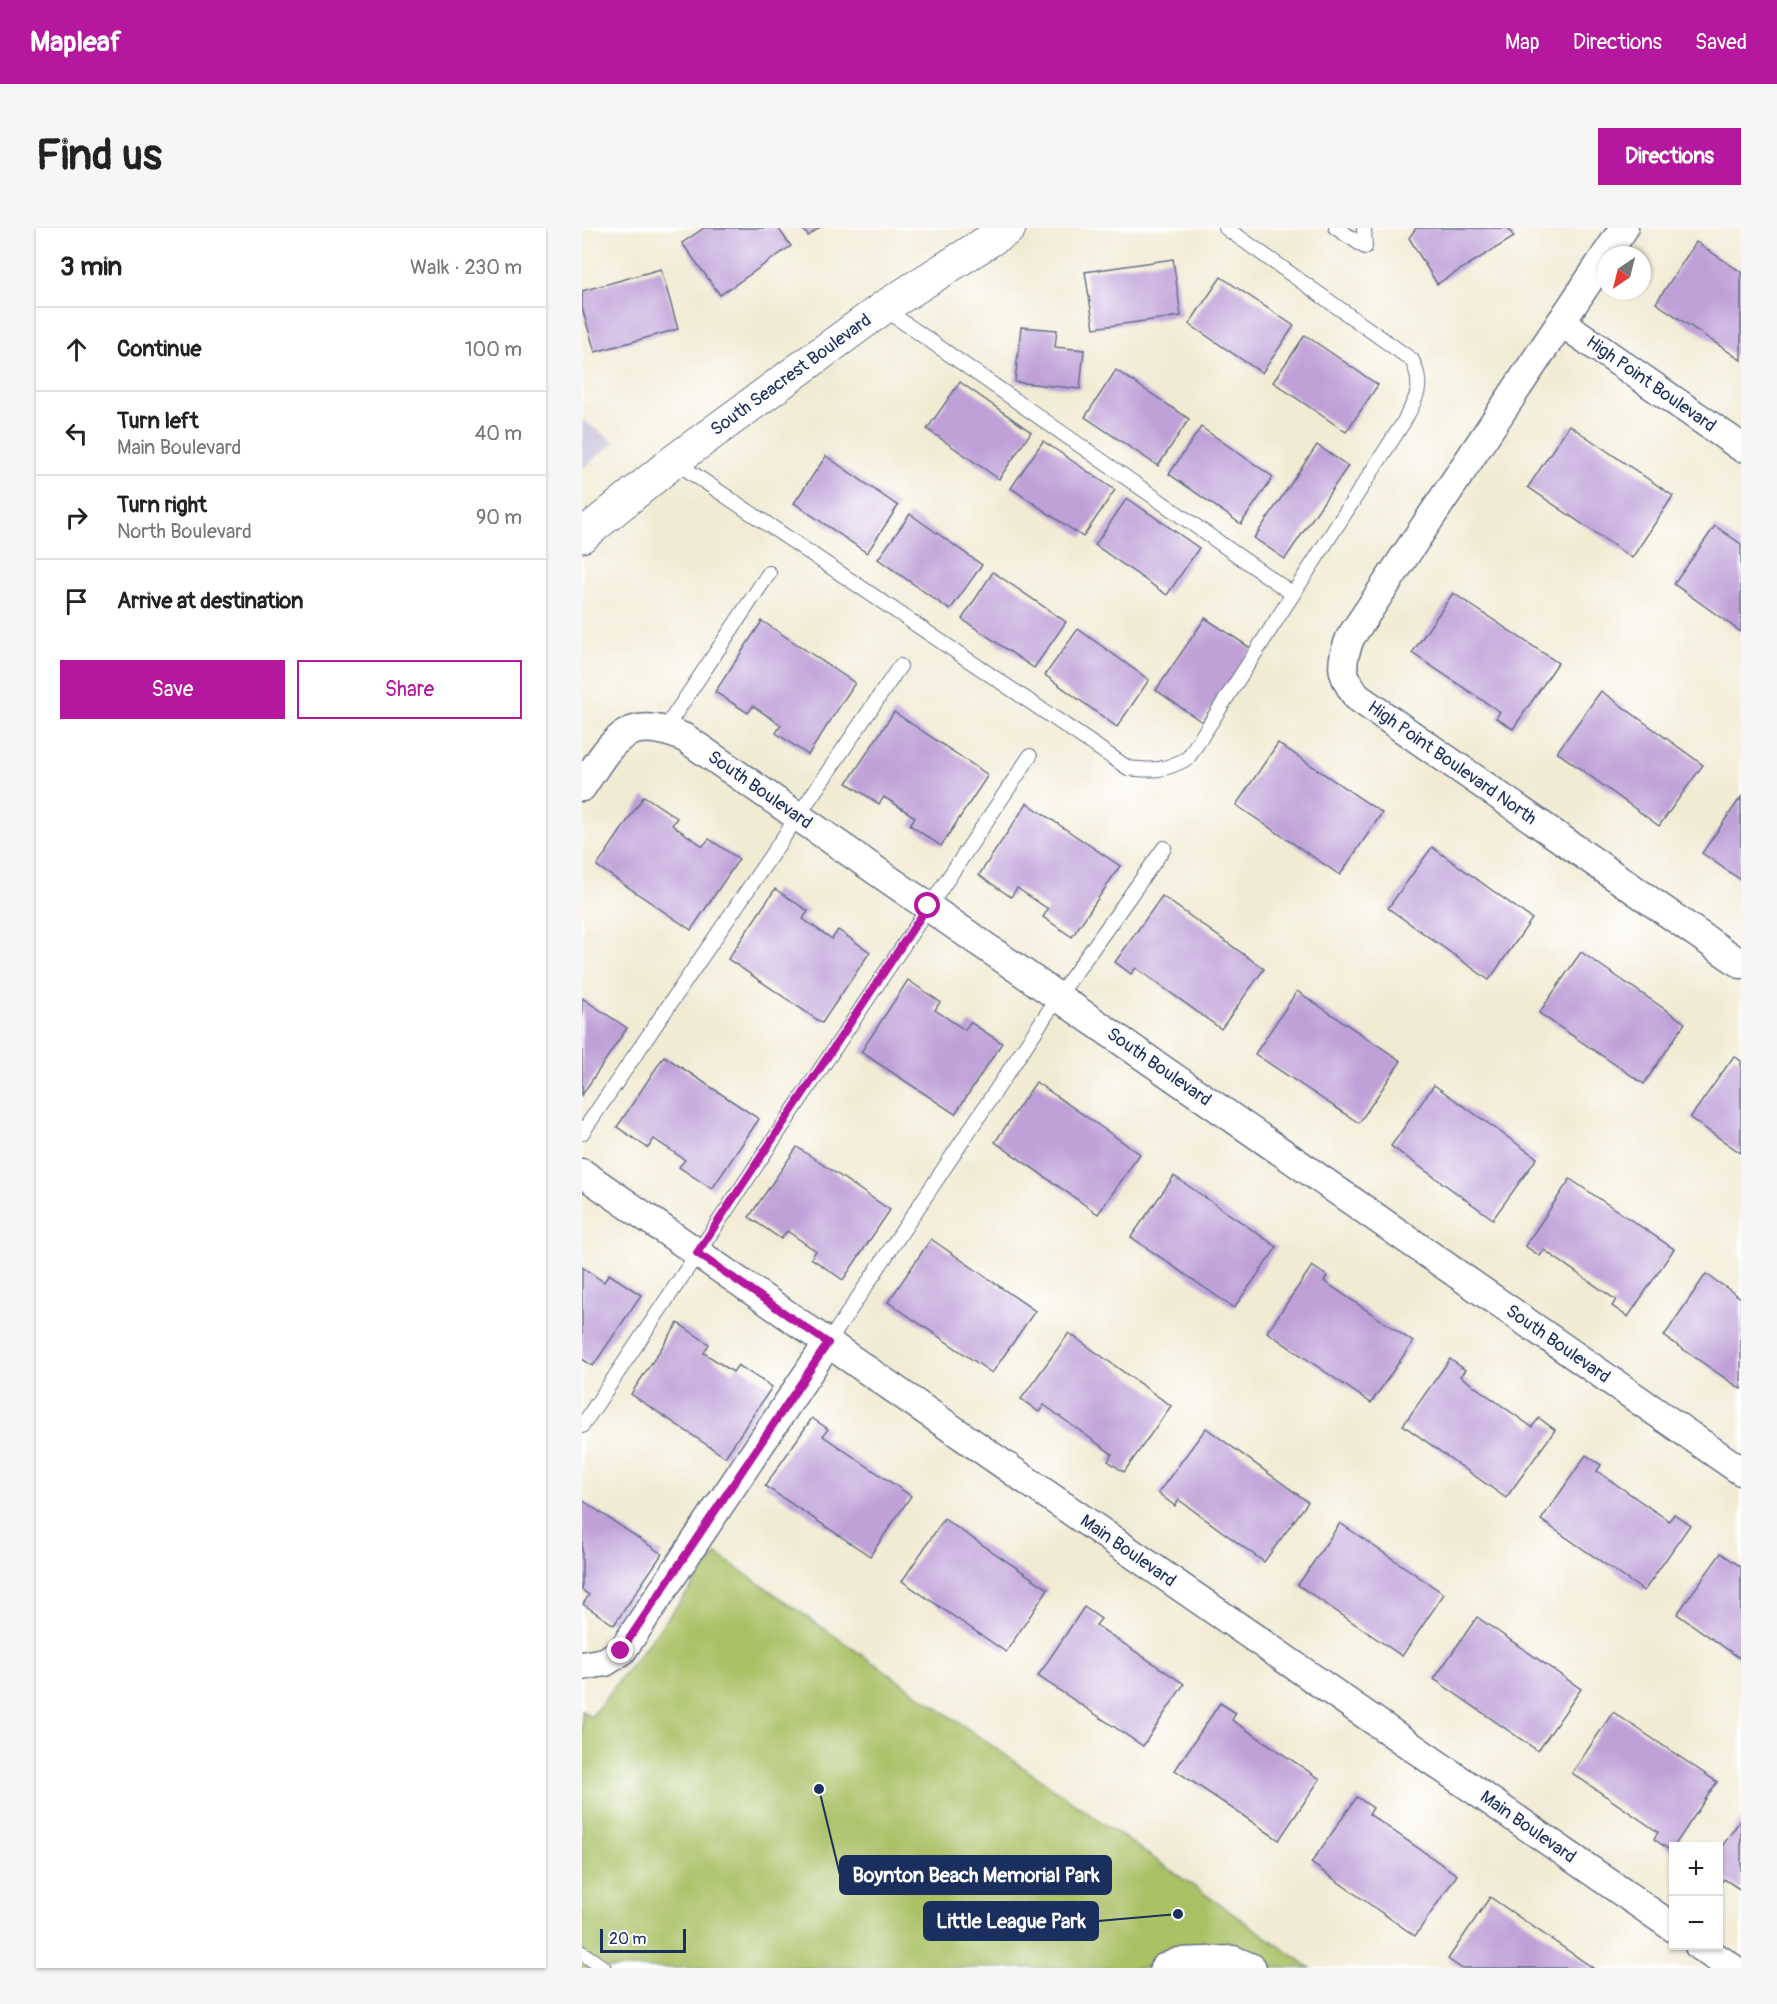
<!DOCTYPE html>
<html lang="en">
<head>
<meta charset="utf-8">
<style>
  :root { --surface:#fff; --page:#f6f6f6; --text:#222; --muted:#767676; --line:#e0e0e0; --accent:#b5179e }
  body { margin:0; font-family:Pangolin,sans-serif; background:var(--page); color:var(--text) }
  .controls { position:absolute; right:18px; bottom:18px; display:grid; overflow:hidden; border-radius:0px; box-shadow:0 2px 4px #0004 }
  .controls button { width:54px; height:54px; display:grid; place-items:center; padding:0; border:0; border-bottom:2px solid var(--line); background:var(--surface); color:var(--text); font:30px sans-serif }
  .compass { position:absolute; left:1015px; top:18px; width:54px; height:54px; border-radius:50%; background:var(--surface); box-shadow:0 2px 4px #0004; rotate:215deg }
  .scale { position:absolute; left:18px; bottom:15px; width:86px; box-sizing:border-box; padding-left:6px; border:3px solid #1b2f5e; border-top:0; font-size:16px; line-height:21px; white-space:nowrap; color:#1b2f5e; -webkit-text-stroke:4px #fff; paint-order:stroke }
  .stop { position:absolute; width:18px; height:18px; margin:-14px; border:4px solid #b5179e; border-radius:50%; background:#fff }
  .stop.end { background:#b5179e; border-color:#fff; box-shadow:0 2px 6px #0008 }
  .list { margin:0; padding:0; list-style:none }
  h2 { display:flex; justify-content:space-between; align-items:center; height:78px; margin:0; padding:0 24px; font-size:26px }
  h2 small { font-size:20px; font-weight:400; color:var(--muted) }
  .list li { display:grid; grid-template-columns:39px 1fr auto; gap:18px; align-items:center; box-sizing:border-box; height:84px; padding:0 24px; border-top:2px solid var(--line) }
  .list b { display:block; font-size:22px; white-space:nowrap }
  .list p { margin:0; font-size:20px; white-space:nowrap; color:var(--muted) }
  .list em { font-size:20px; font-style:normal; color:var(--muted) }
  .actions { display:flex; gap:12px; padding:18px 24px }
  .actions a { flex:1; padding:14px 0; border:2px solid var(--accent); border-radius:0px; text-align:center; font-size:21px; color:var(--accent) }
  .actions .main { background:var(--accent); color:#fff }
  .icon { flex:none; width:33px; height:33px; fill:none; stroke:currentColor; stroke-width:2; stroke-linecap:round; stroke-linejoin:round }
  .map { position:relative; flex:none; width:1159px; height:1740px; overflow:hidden; border-radius:0px }
  header { display:flex; align-items:center; gap:36px; box-sizing:border-box; height:84px; padding:0 30px; background:var(--accent); color:#fff }
  header strong { font-size:28px }
  nav { display:flex; gap:33px; margin-inline-start:auto; font-size:21px }
  .intro { display:flex; align-items:center; justify-content:space-between; box-sizing:border-box; height:144px; padding:0 36px }
  h1 { margin:0; font-size:42px }
  .button { padding:15px 27px; border-radius:0px; background:var(--accent); color:#fff; font-size:21px; font-weight:700 }
  main { display:flex; gap:36px; padding:0 36px }
  aside { flex:1; background:var(--surface); border-radius:0px; box-shadow:0 2px 4px #0004 }
  .map>svg:first-child { display:block }
</style>
</head>
<body>
<header>
<strong>Mapleaf</strong>
<nav><a>Map</a><a>Directions</a><a>Saved</a></nav>
</header>
<div class="intro"><h1>Find us</h1><a class="button">Directions</a></div>
<main>
<aside>
<h2>3 min<small>Walk · 230 m</small></h2>
<ul class="list">
<li><svg class="icon" aria-label="ahead" viewBox="0 0 24 24"><path d="M12 20V5M6 11l6-6 6 6"/></svg><div><b>Continue</b></div><em>100 m</em></li>
<li><svg class="icon" aria-label="left" viewBox="0 0 24 24"><path d="M17 20v-9H6M10 6l-5 5 5 5"/></svg><div><b>Turn left</b><p>Main Boulevard</p></div><em>40 m</em></li>
<li><svg class="icon" aria-label="right" viewBox="0 0 24 24"><path d="M7 20v-9h11M14 6l5 5-5 5"/></svg><div><b>Turn right</b><p>North Boulevard</p></div><em>90 m</em></li>
<li><svg class="icon" aria-label="arrive" viewBox="0 0 24 24"><path d="M6 21V4h12l-3 4 3 4H6"/></svg><div><b>Arrive at destination</b></div></li>
</ul>
<div class="actions"><a class="main">Save</a><a>Share</a></div>
</aside>
<div class="map">
<svg width="1159" height="1740" viewBox="0 0 1159 1740">
  <rect width="100%" height="100%" fill="#fff"/>
  <filter id="ink" filterUnits="userSpaceOnUse"><feTurbulence type="fractalNoise" baseFrequency=".0167" numOctaves="2"/><feDisplacementMap in="SourceGraphic" scale="12" xChannelSelector="R" yChannelSelector="G"/><feConvolveMatrix kernelMatrix="1 2 1 2 8 2 1 2 1" color-interpolation-filters="sRGB"/></filter>
  <filter id="wash" filterUnits="userSpaceOnUse"><feTurbulence type="fractalNoise" baseFrequency=".008" numOctaves="4" result="noise"/><feDisplacementMap in="SourceGraphic" scale="24" xChannelSelector="R" yChannelSelector="G"/><feGaussianBlur stdDeviation="1.35" result="paint"/><feColorMatrix in="noise" values="0 0 0 0 0 0 0 0 0 0 0 0 0 0 0 0 0 1.4 0 .05"/><feComposite in="paint" operator="in"/></filter>
  <g filter="url(#wash)">
    <rect width="100%" height="100%" fill="#f2ebd4"/>
    <polygon fill="#c6c0d9" points="0,192 33,214 0,241"/>
    <polygon fill="#aac166" stroke="#627862" stroke-width="1.5" points="135,1326 729,1740 0,1740 0,1483 9,1489"/>
    <g id="blocks">
      <g fill="#bfa1d8">
        <polygon points="122,0 196,0 209,18 138,67 100,15"/>
        <polygon points="220,0 237,0 226,8"/>
        <polygon points="834,0 926,0 932,9 855,56 827,10"/>
        <polygon points="1114,14 1159,44 1159,132 1074,75"/>
        <polygon points="591,31 599,88 512,100 503,44"/>
        <polygon points="79,41 96,101 13,124 0,80 0,63"/>
        <polygon points="639,49 712,98 680,145 607,96"/>
        <polygon points="439,99 475,102 473,119 502,122 498,161 433,154"/>
        <polygon points="723,107 796,157 764,204 691,154"/>
        <polygon points="534,142 607,191 576,238 503,189"/>
        <polygon points="378,154 449,204 417,251 345,201"/>
        <polygon points="987,197 1091,268 1050,330 946,259"/>
        <polygon points="619,199 691,249 659,296 587,246"/>
        <polygon points="461,213 533,262 501,309 429,260"/>
        <polygon points="735,217 766,238 703,331 672,310"/>
        <polygon points="244,228 316,278 285,325 212,275"/>
        <polygon points="545,270 617,320 585,367 513,317"/>
        <polygon points="328,286 400,337 368,382 296,331"/>
        <polygon points="1133,298 1159,316 1159,404 1092,356"/>
        <polygon points="411,344 484,394 452,440 380,391"/>
        <polygon points="871,365 976,435 931,501 914,490 918,484 830,425"/>
        <polygon points="623,390 670,421 620,494 574,462"/>
        <polygon points="180,393 273,455 226,527 194,505 199,497 171,478 166,485 133,464"/>
        <polygon points="496,401 567,452 535,499 463,447"/>
        <polygon points="1019,463 1121,537 1077,598 975,524"/>
        <polygon points="312,484 406,547 359,618 328,597 333,589 302,569 297,576 265,555"/>
        <polygon points="696,515 800,585 758,647 654,577"/>
        <polygon points="62,568 95,590 90,597 121,618 127,611 157,631 109,702 15,638"/>
        <polygon points="1159,569 1159,652 1120,625"/>
        <polygon points="445,575 538,638 490,709 461,689 466,681 435,660 429,669 397,647"/>
        <polygon points="850,619 950,691 907,752 806,680"/>
        <polygon points="193,661 226,683 221,691 250,711 256,702 288,724 240,795 146,731"/>
        <polygon points="580,668 682,741 639,801 554,740 549,746 533,734"/>
        <polygon points="999,724 1103,795 1062,856 957,785"/>
        <polygon points="326,752 358,774 353,782 383,802 388,794 420,815 373,886 279,824"/>
        <polygon points="715,763 819,833 777,895 673,826"/>
        <polygon points="0,770 45,800 0,867"/>
        <polygon points="82,828 177,891 130,961 97,939 103,932 72,911 66,920 35,899"/>
        <polygon points="1152,828 1159,833 1159,925 1108,890"/>
        <polygon points="454,854 558,926 516,986 413,914"/>
        <polygon points="852,857 955,930 911,991 809,918"/>
        <polygon points="215,919 308,982 261,1052 229,1030 234,1023 205,1003 199,1011 167,989"/>
        <polygon points="592,948 695,1019 652,1080 549,1009"/>
        <polygon points="988,951 1092,1021 1046,1089 1030,1078 1034,1072 962,1022 958,1028 943,1018"/>
        <polygon points="349,1011 453,1083 410,1145 306,1074"/>
        <polygon points="730,1038 745,1048 742,1053 831,1114 789,1175 685,1104"/>
        <polygon points="0,1039 22,1054 27,1046 59,1067 11,1138 0,1131"/>
        <polygon points="1124,1046 1159,1070 1159,1161 1082,1108"/>
        <polygon points="96,1095 127,1116 122,1125 151,1144 156,1137 190,1159 143,1229 49,1166"/>
        <polygon points="487,1105 589,1178 542,1244 526,1233 530,1226 462,1177 457,1184 439,1171"/>
        <polygon points="868,1131 883,1142 878,1148 950,1199 957,1190 973,1202 924,1270 821,1197"/>
        <polygon points="230,1190 246,1201 241,1208 329,1268 288,1328 183,1258"/>
        <polygon points="624,1200 726,1274 682,1334 597,1272 593,1278 576,1265"/>
        <polygon points="1004,1227 1019,1237 1015,1243 1087,1293 1092,1286 1108,1297 1062,1363 959,1292"/>
        <polygon points="0,1272 80,1326 32,1397 1,1376 7,1367 0,1362"/>
        <polygon points="362,1291 466,1361 424,1424 320,1353"/>
        <polygon points="758,1295 862,1366 820,1428 716,1357"/>
        <polygon points="1139,1325 1159,1339 1159,1431 1095,1386"/>
        <polygon points="502,1379 519,1391 514,1397 602,1456 561,1518 456,1448"/>
        <polygon points="895,1389 999,1461 956,1523 852,1451"/>
        <polygon points="638,1475 654,1485 650,1492 738,1551 697,1612 593,1542"/>
        <polygon points="1031,1484 1135,1554 1089,1623 1072,1611 1076,1604 990,1545"/>
        <polygon points="775,1569 791,1580 787,1586 875,1647 833,1708 729,1635"/>
        <polygon points="1159,1591 1159,1662 1142,1651 1136,1658 1136,1624"/>
        <polygon points="908,1669 1011,1740 879,1740 866,1731"/>
      </g>
    </g>
  </g>
  <g filter="url(#ink)">
    <use href="#blocks" fill-opacity="0" stroke="#667187" stroke-width="1.5"/>
    <g fill="none" stroke-linecap="round" stroke-linejoin="round">
      <g stroke="#667187" stroke-width="16">
        <g id="service">
          <polyline points="754,0 783,19 782,0"/>
          <path d="M301,80L711,366L821,195C834,171 843,159 830,132L644,0"/>
          <path d="M92,233L546,540C572,543 582,543 606,530L711,366"/>
          <polyline points="83,501 187,345"/>
          <polyline points="0,905 318,438"/>
          <polyline points="246,1115 476,769 582,620"/>
          <polyline points="0,1198 448,528"/>
          <polyline points="0,1725 22,1740"/>
        </g>
      </g>
      <g stroke="#667187" stroke-width="31">
        <g id="minor">
          <path d="M1024,27L768,410C758,437 758,445 775,469L1159,736"/>
          <polyline points="1024,27 1042,0"/>
          <polyline points="979,94 1159,219"/>
          <path d="M0,559C30,514 43,484 103,510L1159,1243"/>
          <polyline points="0,945 1092,1700"/>
          <polyline points="0,1438 23,1434 40,1423 246,1115"/>
          <polyline points="1117,1718 1150,1740"/>
          <polyline points="582,1740 597,1734 651,1732 670,1740"/>
        </g>
      </g>
      <g stroke="#667187" stroke-width="35">
        <polyline id="tertiary" points="0,308 92,233 301,80 427,0"/>
      </g>
      <use href="#service" stroke="#fff" stroke-width="14"/>
      <use href="#minor" stroke="#fff" stroke-width="28"/>
      <use href="#tertiary" stroke="#fff" stroke-width="33"/>
    </g>
  </g>
  <g fill="none" stroke-linecap="round" stroke-linejoin="round" filter="url(#ink)">
    <polyline stroke="#b5179e" stroke-width="8" points="39,1423 246,1115 115,1025 346,678"/>
  </g>
  <g text-anchor="middle" dominant-baseline="central" stroke-width="4.5" stroke-linejoin="round" paint-order="stroke">
    <g font-size="18" fill="#1b2f5e" stroke="#fff">
      <text transform="translate(209 147) rotate(-36)">South Seacrest Boulevard</text>
      <text transform="translate(1069 156) rotate(35)">High Point Boulevard</text>
      <text transform="translate(870 535) rotate(35)">High Point Boulevard North</text>
      <text transform="translate(178 562) rotate(35)">South Boulevard</text>
      <text transform="translate(577 839) rotate(35)">South Boulevard</text>
      <text transform="translate(976 1116) rotate(35)">South Boulevard</text>
      <text transform="translate(546 1323) rotate(35)">Main Boulevard</text>
      <text transform="translate(946 1599) rotate(35)">Main Boulevard</text>
    </g>
  </g>
  <path fill="none" stroke="#1b2f5e" stroke-width="2" d="M237 1561L258 1647M596 1686L516 1693"/>
  <g fill="#1b2f5e" stroke="#fff" stroke-width="2">
    <circle cx="237" cy="1561" r="6"/>
    <circle cx="596" cy="1686" r="6"/>
  </g>
  <g fill="#1b2f5e" stroke="#1b2f5e" stroke-width="2">
    <rect x="258" y="1628" width="271" height="38" rx="6"/>
    <rect x="342" y="1674" width="174" height="38" rx="6"/>
  </g>
  <g font-size="20" text-anchor="middle" font-weight="bold" fill="#fff">
    <text x="394" y="1654">Boynton Beach Memorial Park</text>
    <text x="429" y="1700">Little League Park</text>
  </g>
</svg>
<div class="controls">
<button>+</button>
<button>−</button>
</div>
<svg class="compass" viewBox="-18 -18 36 36"><path d="M0-13l5 13h-10z" fill="#e53935"/><path d="M0 13l5-13h-10z" fill="#767676"/></svg>
<div class="scale">20 m</div>
<div class="stop" style="left:346px;top:678px"></div>
<div class="stop end" style="left:39px;top:1423px"></div>
</div>
</main>
</body>
</html>
